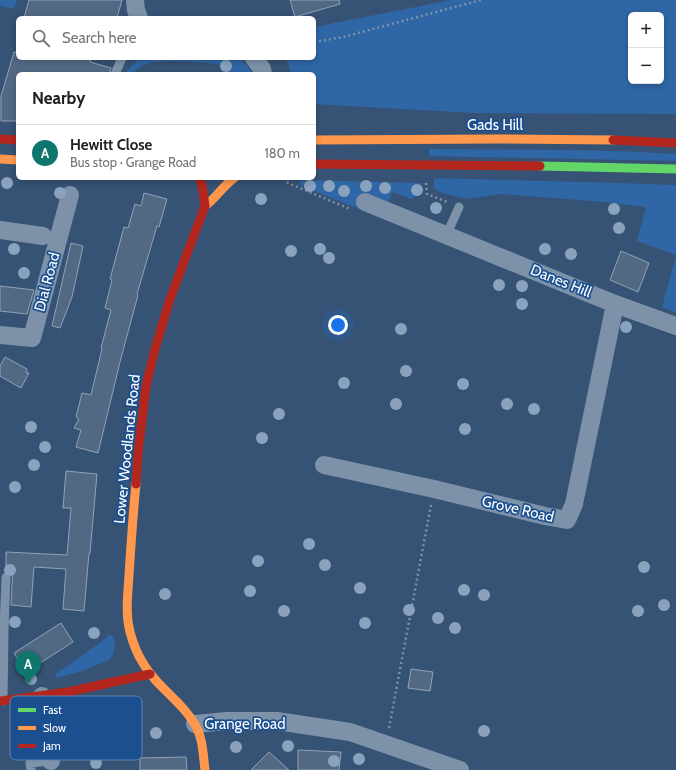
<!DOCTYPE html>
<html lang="en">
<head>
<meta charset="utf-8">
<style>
  :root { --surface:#fff; --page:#f2f2f2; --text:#202124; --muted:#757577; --line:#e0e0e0; --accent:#0f766e }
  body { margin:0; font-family:Cabin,sans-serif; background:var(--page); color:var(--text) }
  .controls { position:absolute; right:12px; top:12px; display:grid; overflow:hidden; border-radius:6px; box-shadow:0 2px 6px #0003 }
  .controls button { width:36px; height:36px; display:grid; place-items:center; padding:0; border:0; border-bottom:1px solid var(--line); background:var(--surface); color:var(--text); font:20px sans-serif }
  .you { position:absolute; left:338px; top:325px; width:14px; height:14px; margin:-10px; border:3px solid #fff; border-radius:50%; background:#1a73e8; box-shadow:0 0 0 6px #1a73e833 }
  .badge { display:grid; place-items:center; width:26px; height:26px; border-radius:50%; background:var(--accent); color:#fff; font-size:13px; font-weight:700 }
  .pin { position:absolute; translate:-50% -33px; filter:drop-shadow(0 1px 2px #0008) }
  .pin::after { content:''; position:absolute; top:21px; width:14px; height:12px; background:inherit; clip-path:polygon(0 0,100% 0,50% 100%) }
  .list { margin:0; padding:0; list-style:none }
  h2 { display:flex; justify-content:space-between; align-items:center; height:52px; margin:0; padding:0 16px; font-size:17px }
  h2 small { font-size:13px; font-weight:400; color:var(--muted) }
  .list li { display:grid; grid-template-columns:26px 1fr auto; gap:12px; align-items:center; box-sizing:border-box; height:56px; padding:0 16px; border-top:1px solid var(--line) }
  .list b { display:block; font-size:15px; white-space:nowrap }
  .list p { margin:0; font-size:13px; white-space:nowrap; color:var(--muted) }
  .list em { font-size:13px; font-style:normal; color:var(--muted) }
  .icon { flex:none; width:22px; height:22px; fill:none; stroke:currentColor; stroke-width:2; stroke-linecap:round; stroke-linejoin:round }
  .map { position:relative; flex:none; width:676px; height:770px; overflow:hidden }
  .search { position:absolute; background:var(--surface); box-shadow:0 2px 6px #0003; left:16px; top:16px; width:300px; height:44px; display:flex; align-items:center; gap:10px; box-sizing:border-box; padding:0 14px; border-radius:6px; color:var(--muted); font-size:15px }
  .panel { position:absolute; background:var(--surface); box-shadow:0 2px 6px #0003; left:16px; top:72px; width:300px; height:108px; border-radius:6px }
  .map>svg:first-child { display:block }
</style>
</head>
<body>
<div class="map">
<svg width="676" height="770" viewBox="0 0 676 770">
  <rect width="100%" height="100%" fill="#365274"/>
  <g fill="#2f66a5" fill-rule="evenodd">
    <polygon points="0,0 17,0 14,9 0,6"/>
    <path d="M451,0H676V114L473,113L314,104V74H291L286,58H314V27ZM631,15H661V81H631Z"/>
    <path d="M141,58H238C245,62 249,67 253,74H229L223,66L218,64C199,63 155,57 140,67C137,69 135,71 133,74H125C130,67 134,63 141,58Z"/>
    <path d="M429,149C511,150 594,149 676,154V161L429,156Z"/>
    <polygon points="434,178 621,183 676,185 676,255 637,241 646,207 604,202 501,194 468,199 446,194 434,189"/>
    <polygon points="300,180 422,183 422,193 411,199 392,192 389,202 366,193 359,209 299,185"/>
    <polygon points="676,256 676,313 662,307"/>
    <path d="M109,635L113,636C116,643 115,654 109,660L82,671L56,678L55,674L57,673L101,642Z"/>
  </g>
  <g fill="#526984" stroke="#92a2b6">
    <polygon points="29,0 122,0 117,18 24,18"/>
    <polygon points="290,0 339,0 340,4 295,17"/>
    <polygon points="14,52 18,53 18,58 91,58 90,62 111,68 109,74 18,74 18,121 1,121 1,96"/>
    <polygon points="144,193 167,199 159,227 157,226 137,294 138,295 120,362 98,453 76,447 81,430 74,428 79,419 76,417 82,393 91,395 102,349 101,348 111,310 105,308 112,280 110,279 124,227 128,228 135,204 141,206"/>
    <polygon points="71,243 83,246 72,297 60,328 52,326"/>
    <polygon points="621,251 649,263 638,292 610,280"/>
    <polygon points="0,286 34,290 27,314 0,311"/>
    <polygon points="5,357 27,369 26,373 29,373 21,388 0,376 0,366"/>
    <polygon points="66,471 97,474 90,553 89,553 84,611 63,609 66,569 34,567 31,607 11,605 13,566 6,566 6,552 67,555 71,508 63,508"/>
    <polygon points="61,623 73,642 26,672 14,653"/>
    <polygon points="411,669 433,672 430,691 408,688"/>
    <polygon points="298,750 341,752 339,770 298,770"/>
    <polygon points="269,752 289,770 251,770"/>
    <polygon points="186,757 187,770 140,770 140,758"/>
  </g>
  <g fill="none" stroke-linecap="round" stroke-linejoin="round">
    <g stroke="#7d92a8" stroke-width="2.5" stroke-dasharray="2 3" stroke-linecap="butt">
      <polyline points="314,42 343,37 481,0"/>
      <polyline points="284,178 288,183 350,209"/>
      <polyline points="426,183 427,194 447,202"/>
      <polyline points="389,728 431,505"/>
    </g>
    <g stroke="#7d92a8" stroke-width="9">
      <polyline points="115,74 122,58"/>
      <polyline points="447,234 459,207"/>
      <polyline points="3,701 4,629 6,577"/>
      <polyline points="31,770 30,763 51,761"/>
    </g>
    <g stroke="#7d92a8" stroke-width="18">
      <polyline points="135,0 136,10 139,18"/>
      <polyline points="254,58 262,69 263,74"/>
      <polyline points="365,202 615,304 676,326"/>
      <polyline points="0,230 43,236"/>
      <polyline points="0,335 32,338 70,195"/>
      <polyline points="324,465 434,489 545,516 567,520 574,504 615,304"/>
      <polyline points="42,696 51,761"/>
      <polyline points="195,724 227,721 277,721 350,732 460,770"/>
    </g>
    <polyline stroke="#63d668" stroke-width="9" points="540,166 676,169"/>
    <g stroke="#ff974d" stroke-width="9">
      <polyline points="314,140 497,139 613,140"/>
      <polyline points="0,159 18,160"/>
      <path d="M205,206C216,198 223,186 234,178"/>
      <path d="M136,484C133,514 131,544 129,575C128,594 125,613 130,632C133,643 137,654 143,663C156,687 181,700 194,723C203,737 203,754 205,770"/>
    </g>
    <g stroke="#b3261e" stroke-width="9">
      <polyline points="0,139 18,140"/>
      <polyline points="613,140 676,143"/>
      <polyline points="314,164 540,166"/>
      <polyline points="136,484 138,453 146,386 155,349 170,299 205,206 202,185 199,178"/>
      <polyline points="0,701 68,692 150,674"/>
    </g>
  </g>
  <g fill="#8aa2be">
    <circle cx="226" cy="66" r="6"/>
    <circle cx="7" cy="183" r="6"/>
    <circle cx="310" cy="186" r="6"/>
    <circle cx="329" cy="186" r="6"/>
    <circle cx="366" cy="186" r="6"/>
    <circle cx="385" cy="188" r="6"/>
    <circle cx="417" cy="190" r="6"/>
    <circle cx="344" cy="191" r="6"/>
    <circle cx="60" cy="193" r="6"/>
    <circle cx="261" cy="199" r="6"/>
    <circle cx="436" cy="208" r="6"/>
    <circle cx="614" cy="209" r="6"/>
    <circle cx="619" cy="228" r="6"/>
    <circle cx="14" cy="249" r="6"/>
    <circle cx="320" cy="249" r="6"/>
    <circle cx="545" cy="249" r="6"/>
    <circle cx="291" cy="251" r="6"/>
    <circle cx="571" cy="254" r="6"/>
    <circle cx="329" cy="258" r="6"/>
    <circle cx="24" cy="273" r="6"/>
    <circle cx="499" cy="285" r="6"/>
    <circle cx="522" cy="286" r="6"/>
    <circle cx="522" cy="304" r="6"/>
    <circle cx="626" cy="327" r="6"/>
    <circle cx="401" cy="329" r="6"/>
    <circle cx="406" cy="371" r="6"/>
    <circle cx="344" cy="383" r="6"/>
    <circle cx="463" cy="384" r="6"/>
    <circle cx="396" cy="404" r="6"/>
    <circle cx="507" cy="404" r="6"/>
    <circle cx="534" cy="409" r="6"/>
    <circle cx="279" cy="414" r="6"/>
    <circle cx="31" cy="427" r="6"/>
    <circle cx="465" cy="429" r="6"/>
    <circle cx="262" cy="438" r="6"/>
    <circle cx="45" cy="447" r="6"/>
    <circle cx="34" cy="465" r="6"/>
    <circle cx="15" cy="487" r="6"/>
    <circle cx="309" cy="544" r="6"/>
    <circle cx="258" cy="561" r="6"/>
    <circle cx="325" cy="565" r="6"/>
    <circle cx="644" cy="567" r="6"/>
    <circle cx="10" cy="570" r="6"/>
    <circle cx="360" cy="588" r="6"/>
    <circle cx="464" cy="590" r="6"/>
    <circle cx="250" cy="591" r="6"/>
    <circle cx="165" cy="594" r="6"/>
    <circle cx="484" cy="595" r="6"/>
    <circle cx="664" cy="605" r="6"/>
    <circle cx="409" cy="610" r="6"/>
    <circle cx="284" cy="611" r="6"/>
    <circle cx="638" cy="611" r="6"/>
    <circle cx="438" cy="618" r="6"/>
    <circle cx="15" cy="622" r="6"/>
    <circle cx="365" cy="623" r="6"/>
    <circle cx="455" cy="628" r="6"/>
    <circle cx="94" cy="633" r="6"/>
    <circle cx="31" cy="679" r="6"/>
    <circle cx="484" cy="731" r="6"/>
    <circle cx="156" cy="733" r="6"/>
    <circle cx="288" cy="746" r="6"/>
    <circle cx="236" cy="747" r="6"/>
    <circle cx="359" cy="759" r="6"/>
    <circle cx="334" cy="761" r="6"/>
    <circle cx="96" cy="763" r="6"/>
  </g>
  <g text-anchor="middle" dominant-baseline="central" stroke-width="3.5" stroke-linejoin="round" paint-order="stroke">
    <g font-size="15" fill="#fff" stroke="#1b4f8f">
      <text x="495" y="125">Gads Hill</text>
      <text transform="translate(561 281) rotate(22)">Danes Hill</text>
      <text transform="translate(47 282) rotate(-75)">Dial Road</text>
      <text transform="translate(127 449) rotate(-84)">Lower Woodlands Road</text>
      <text transform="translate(518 509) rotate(13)">Grove Road</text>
      <text x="245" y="724">Grange Road</text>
    </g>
  </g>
  <rect x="10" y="696" width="132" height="64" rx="6" fill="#1b4f8f" stroke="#5f84b1" stroke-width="1"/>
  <rect x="18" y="708" width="18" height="4" fill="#63d668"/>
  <rect x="18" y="726" width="18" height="4" fill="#ff974d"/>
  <rect x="18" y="744" width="18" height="4" fill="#b3261e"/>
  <g font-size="11" fill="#fff">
    <text x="43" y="714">Fast</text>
    <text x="43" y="732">Slow</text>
    <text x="43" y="750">Jam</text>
  </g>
</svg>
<div class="controls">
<button>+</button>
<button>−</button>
</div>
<div class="you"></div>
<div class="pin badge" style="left:28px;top:684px">A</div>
<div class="search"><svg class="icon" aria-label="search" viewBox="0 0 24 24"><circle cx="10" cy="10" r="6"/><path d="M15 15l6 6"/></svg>Search here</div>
<section class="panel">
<h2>Nearby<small></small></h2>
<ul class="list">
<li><span class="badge">A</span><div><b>Hewitt Close</b><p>Bus stop · Grange Road</p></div><em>180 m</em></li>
</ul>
</section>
</div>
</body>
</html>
